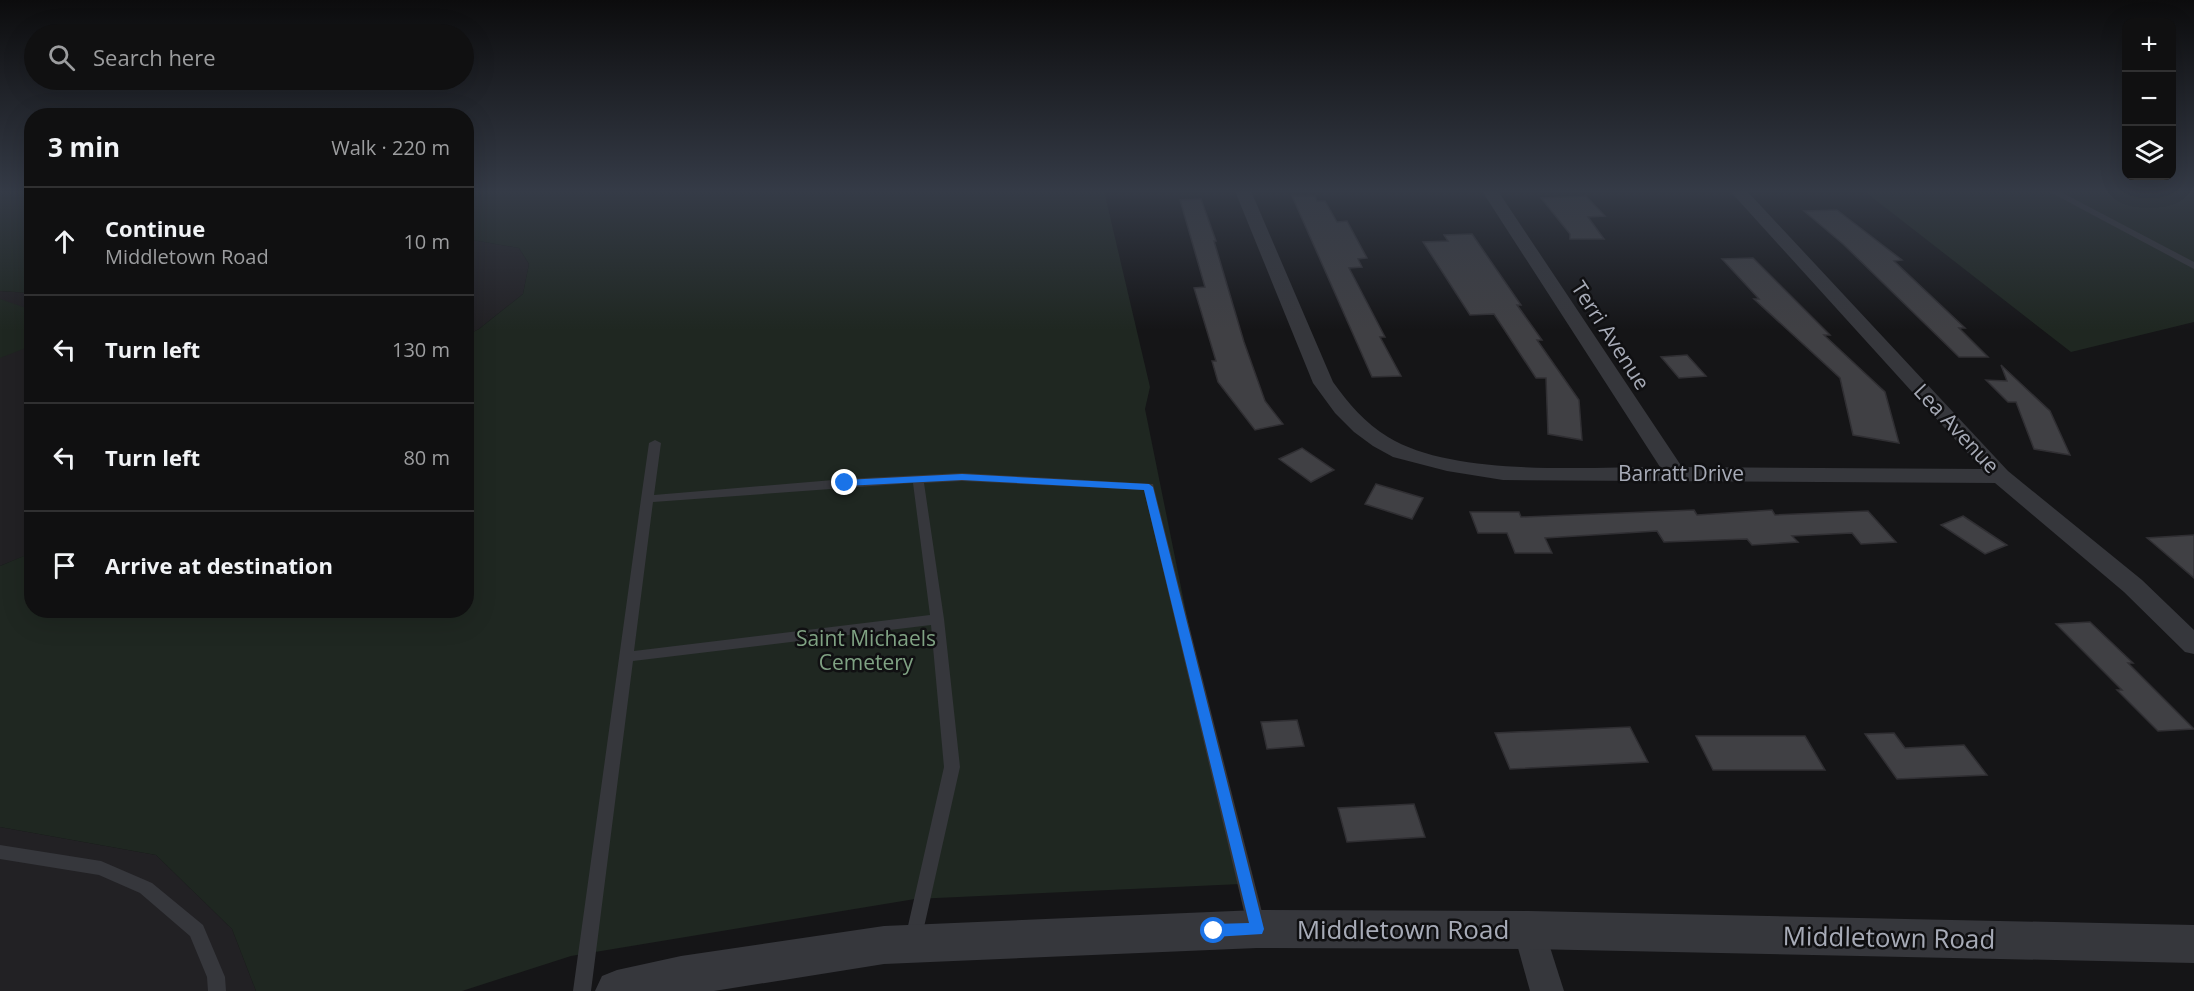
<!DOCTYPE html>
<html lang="en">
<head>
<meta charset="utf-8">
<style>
  :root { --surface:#101011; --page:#19191a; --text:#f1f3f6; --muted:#9c9d9f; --line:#303031 }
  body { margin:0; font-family:"Open Sans",sans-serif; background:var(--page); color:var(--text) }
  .controls { position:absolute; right:18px; top:18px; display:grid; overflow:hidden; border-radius:12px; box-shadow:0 6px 24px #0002 }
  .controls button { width:54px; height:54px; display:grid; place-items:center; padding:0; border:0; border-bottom:2px solid var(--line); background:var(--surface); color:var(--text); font:30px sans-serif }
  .stop { position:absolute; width:18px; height:18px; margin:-14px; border:4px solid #1a73e8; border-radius:50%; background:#fff }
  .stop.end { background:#1a73e8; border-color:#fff; box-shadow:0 2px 6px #0008 }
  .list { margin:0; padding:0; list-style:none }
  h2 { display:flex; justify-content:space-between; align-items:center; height:78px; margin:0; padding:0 24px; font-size:26px }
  h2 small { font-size:20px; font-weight:400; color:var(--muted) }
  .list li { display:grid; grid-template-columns:39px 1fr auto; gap:18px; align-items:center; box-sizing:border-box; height:108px; padding:0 24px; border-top:2px solid var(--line) }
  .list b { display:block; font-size:22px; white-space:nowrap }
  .list p { margin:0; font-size:20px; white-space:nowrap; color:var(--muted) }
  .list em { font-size:20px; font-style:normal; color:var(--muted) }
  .icon { flex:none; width:33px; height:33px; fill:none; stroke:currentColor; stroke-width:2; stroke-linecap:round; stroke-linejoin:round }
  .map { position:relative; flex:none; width:2194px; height:991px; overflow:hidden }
  .search { position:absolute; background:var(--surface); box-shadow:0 6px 24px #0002; left:24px; top:24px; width:450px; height:66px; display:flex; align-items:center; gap:15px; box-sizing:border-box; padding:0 21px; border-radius:33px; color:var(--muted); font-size:22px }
  .panel { position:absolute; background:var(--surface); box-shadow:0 6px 24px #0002; left:24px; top:108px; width:450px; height:510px; border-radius:24px }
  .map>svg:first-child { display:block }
</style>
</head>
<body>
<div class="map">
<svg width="2194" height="991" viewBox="0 0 2194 991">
  <rect width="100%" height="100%" fill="#151517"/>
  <g fill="#222124">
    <polygon points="467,239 519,248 529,264 523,294 479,329 467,335"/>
    <polygon points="0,291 31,293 32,553 0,566"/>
    <polygon points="0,827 156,855 232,929 256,991 0,991"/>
  </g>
  <g fill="#1f2721">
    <polygon points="0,191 31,191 31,293 0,291"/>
    <polygon points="467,191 1104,191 1150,387 1145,409 1241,884 915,899 571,956 462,991 256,991 232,929 156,855 0,827 0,566 31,553 32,610 466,610 467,335 479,329 523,294 529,264 519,248 467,239"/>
    <polygon points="1864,191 2194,191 2194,322 2071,352"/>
    <polygon points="0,299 32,310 31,346 0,358"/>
  </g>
  <g fill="#404044" stroke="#302f33" stroke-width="1.5">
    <polygon points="1292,196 1315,196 1317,201 1325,201 1337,222 1347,221 1367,258 1358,259 1362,267 1349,268 1385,337 1380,337 1401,376 1372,377"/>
    <polygon points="1586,196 1605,216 1588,217 1604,239 1570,239 1570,234 1541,198"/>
    <polygon points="1201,199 1216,241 1214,241 1244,342 1265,401 1283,424 1255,430 1218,382 1212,361 1216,361 1194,288 1205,287 1180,200"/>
    <polygon points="1837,210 1902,260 1894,261 1965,328 1959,328 1988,357 1959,357 1843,244 1804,211"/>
    <polygon points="1472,234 1521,305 1517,305 1542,340 1537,340 1579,400 1582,440 1548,434 1546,378 1536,378 1494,314 1470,315 1423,242 1448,241 1444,235"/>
    <polygon points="1753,258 1830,335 1824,335 1885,392 1899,443 1853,435 1840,378 1754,299 1759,299 1722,259"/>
    <polygon points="1687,355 1706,376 1679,378 1661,357"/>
    <polygon points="2001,365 2050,411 2070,455 2034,449 2016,402 2008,402 1986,380 2007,381"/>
    <polygon points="1302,448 1334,470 1311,482 1279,459"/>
    <polygon points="1376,484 1423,498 1412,519 1365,504"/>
    <polygon points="1694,510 1697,515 1772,510 1775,515 1868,511 1896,542 1861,544 1852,533 1792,536 1798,542 1752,545 1747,539 1664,542 1657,531 1545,538 1552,553 1515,553 1507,533 1478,533 1470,512 1519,512 1521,517"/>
    <polygon points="1963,516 2007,545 1985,554 1941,525"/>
    <polygon points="2194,535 2194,578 2147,538"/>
    <polygon points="2090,622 2133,663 2128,663 2194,729 2158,731 2117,690 2122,690 2056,624"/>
    <polygon points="1297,720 1304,746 1267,749 1261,722"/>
    <polygon points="1630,727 1648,762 1510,769 1495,733"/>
    <polygon points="1894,733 1905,748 1964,745 1987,775 1897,779 1865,734"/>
    <polygon points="1696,736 1805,736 1825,770 1713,770"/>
    <polygon points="1414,804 1425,837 1347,842 1338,808"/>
  </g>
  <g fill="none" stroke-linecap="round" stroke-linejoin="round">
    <g fill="#36373c" fill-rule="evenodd">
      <polygon points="2048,191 2059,191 2194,262 2194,269"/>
      <path d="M655,440L661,443L654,495L845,479L962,473L1153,484L1265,924L1262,930L1256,932L1250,930L1247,924L1144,490L962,481L924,483L944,619L960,767L920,945L914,947L908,945L905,939L944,767L931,625L633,661L591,991H573L641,499L649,443ZM913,483L930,615L634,651L653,502Z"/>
      <polygon points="0,845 101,861 152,883 203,925 225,977 226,991 208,991 207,977 190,936 140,893 99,875 0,859"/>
    </g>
    <g fill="#36373c" fill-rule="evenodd">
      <path d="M1235,191H1251L1333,382C1348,403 1365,423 1388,437C1453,477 1584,467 1660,467L1482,191H1498L1682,467L1982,469L1730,191H1747L2008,471L2142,580L2194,630V654L2185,652L2124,592L1995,483L1503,480L1447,471L1393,457L1373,446L1354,432L1335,413L1313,383Z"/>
      <polygon points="1529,915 1541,919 1564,991 1530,991 1513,930 1517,919"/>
    </g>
    <polygon fill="#36373c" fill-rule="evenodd" points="1257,910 1529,911 2194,925 2194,963 1529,949 1257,948 884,964 714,991 595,991 602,976 617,970 681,956 884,926"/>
  </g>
  <linearGradient id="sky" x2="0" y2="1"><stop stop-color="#0c0c0d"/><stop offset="0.58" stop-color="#353b47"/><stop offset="1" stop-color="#353b47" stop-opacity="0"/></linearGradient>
  <rect width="2194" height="330" fill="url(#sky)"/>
  <polygon fill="#1a73e8" points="962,474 1149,484 1153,487 1264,929 1262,934 1214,937 1209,935 1207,931 1209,926 1214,924 1249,923 1144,490 962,480 845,486 840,483 845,480"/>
  <g text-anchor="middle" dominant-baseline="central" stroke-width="5" stroke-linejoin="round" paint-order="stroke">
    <g font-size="21" fill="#a7abb7" stroke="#101012">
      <text transform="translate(1611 335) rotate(57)">Terri Avenue</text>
      <text transform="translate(1957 428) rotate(47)">Lea Avenue</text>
      <text x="1681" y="473">Barratt Drive</text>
    </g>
    <g font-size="21" fill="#7fa283" stroke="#101012">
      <text x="866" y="638">Saint Michaels<tspan x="866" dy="24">Cemetery</tspan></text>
    </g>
    <g font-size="26" fill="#a7abb7" stroke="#101012">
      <text x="1403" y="929">Middletown Road</text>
      <text transform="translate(1889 937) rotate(1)">Middletown Road</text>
    </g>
  </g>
</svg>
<div class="controls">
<button>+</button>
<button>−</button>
<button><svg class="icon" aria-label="layers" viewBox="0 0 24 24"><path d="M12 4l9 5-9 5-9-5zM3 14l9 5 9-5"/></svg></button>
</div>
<div class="stop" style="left:1214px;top:931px"></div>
<div class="stop end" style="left:845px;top:483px"></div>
<div class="search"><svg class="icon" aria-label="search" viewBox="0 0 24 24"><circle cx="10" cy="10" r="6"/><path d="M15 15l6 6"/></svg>Search here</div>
<section class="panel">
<h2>3 min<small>Walk · 220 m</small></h2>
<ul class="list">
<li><svg class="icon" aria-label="ahead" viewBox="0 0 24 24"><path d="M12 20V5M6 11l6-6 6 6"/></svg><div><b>Continue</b><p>Middletown Road</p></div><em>10 m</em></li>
<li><svg class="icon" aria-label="left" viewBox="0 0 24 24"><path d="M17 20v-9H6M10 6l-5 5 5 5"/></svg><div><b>Turn left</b></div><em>130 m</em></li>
<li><svg class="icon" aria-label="left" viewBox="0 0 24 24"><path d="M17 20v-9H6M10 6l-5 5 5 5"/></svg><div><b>Turn left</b></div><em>80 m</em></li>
<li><svg class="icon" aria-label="arrive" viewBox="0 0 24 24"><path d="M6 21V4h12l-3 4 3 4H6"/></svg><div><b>Arrive at destination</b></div></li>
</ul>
</section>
</div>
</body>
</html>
